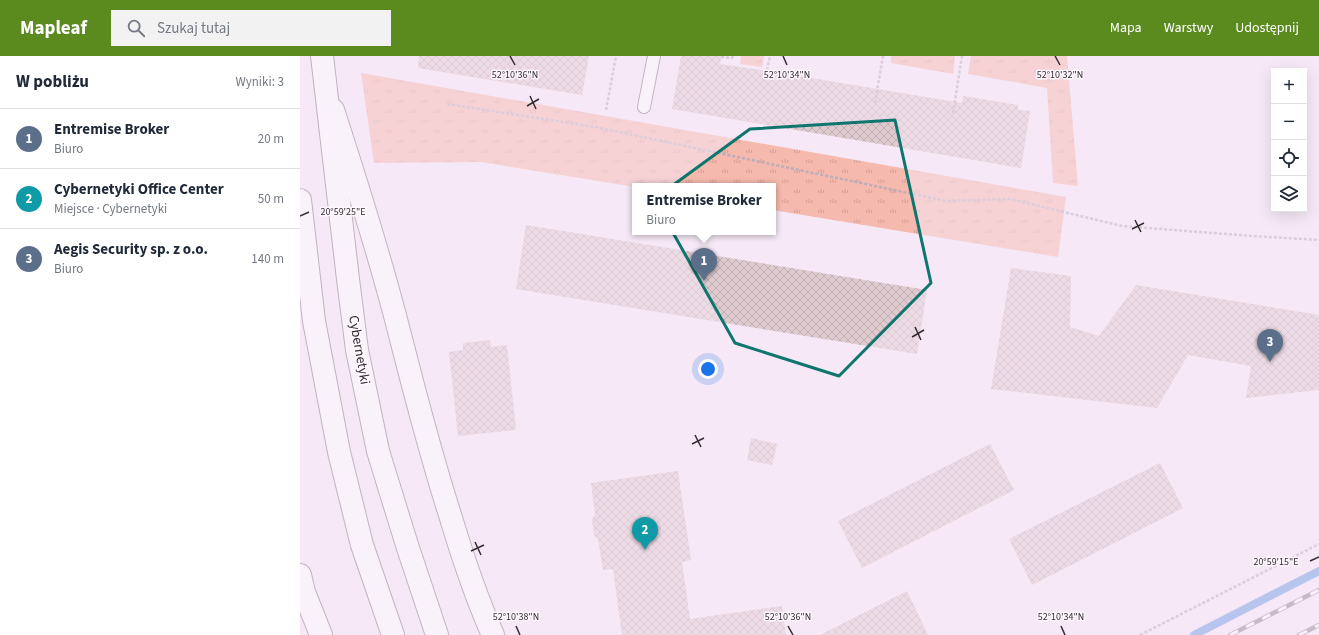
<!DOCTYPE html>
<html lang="pl">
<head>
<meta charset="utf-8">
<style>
  :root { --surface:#fff; --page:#f2f2f3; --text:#1f2937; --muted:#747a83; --line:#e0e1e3; --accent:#5b8b1f }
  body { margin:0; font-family:"Source Sans 3",sans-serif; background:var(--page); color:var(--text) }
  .controls { position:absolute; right:12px; top:12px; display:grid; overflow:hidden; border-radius:0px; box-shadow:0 4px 16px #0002 }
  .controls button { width:36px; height:36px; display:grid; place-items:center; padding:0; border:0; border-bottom:1px solid var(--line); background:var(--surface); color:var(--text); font:20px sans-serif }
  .you { position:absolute; left:408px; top:313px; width:14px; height:14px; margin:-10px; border:3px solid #fff; border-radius:50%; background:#1a73e8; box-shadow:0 0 0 6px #1a73e833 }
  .badge { display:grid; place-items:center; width:26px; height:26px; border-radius:50%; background:var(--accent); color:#fff; font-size:13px; font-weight:700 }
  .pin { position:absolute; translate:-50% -33px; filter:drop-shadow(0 1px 2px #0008) }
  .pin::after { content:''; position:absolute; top:21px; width:14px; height:12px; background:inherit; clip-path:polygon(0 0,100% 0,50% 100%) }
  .popup { position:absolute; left:332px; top:127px; width:144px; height:52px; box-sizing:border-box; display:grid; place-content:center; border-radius:0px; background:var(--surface); filter:drop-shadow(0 1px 3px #0005); font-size:13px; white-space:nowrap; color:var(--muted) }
  .popup b { font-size:15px; color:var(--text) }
  .popup::after { content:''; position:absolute; left:50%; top:100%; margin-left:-8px; border:8px solid transparent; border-top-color:var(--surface) }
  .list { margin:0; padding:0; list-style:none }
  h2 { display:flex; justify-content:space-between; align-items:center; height:52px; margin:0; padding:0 16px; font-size:17px }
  h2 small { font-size:13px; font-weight:400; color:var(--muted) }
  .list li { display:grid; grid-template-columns:26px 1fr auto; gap:12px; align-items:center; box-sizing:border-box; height:60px; padding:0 16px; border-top:1px solid var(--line) }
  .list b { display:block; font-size:15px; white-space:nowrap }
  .list p { margin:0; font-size:13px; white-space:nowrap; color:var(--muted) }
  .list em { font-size:13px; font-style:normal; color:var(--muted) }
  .icon { flex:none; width:22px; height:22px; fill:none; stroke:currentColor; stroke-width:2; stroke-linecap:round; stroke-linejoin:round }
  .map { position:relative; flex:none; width:1019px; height:579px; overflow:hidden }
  header { display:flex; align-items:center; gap:24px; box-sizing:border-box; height:56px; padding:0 20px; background:var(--accent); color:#fff }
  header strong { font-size:19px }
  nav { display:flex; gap:22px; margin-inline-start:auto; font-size:14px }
  .search { width:280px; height:36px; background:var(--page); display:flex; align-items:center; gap:10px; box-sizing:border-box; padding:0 14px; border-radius:0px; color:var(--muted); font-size:15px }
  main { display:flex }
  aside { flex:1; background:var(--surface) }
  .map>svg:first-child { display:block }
</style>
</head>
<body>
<header>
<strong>Mapleaf</strong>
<div class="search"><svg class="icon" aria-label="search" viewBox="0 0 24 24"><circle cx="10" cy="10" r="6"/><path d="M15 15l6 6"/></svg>Szukaj tutaj</div>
<nav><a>Mapa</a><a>Warstwy</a><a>Udostępnij</a></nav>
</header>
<main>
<aside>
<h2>W pobliżu<small>Wyniki: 3</small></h2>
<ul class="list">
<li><span class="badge" style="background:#5c6f8a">1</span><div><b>Entremise Broker</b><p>Biuro</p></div><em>20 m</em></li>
<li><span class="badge" style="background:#0f9aa8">2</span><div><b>Cybernetyki Office Center</b><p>Miejsce · Cybernetyki</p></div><em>50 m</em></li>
<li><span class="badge" style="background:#5c6f8a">3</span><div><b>Aegis Security sp. z o.o.</b><p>Biuro</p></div><em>140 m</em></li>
</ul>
</aside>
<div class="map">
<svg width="1019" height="579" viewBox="0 0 1019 579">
  <defs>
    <pattern id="grass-tufts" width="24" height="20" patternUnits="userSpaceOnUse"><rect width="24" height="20" fill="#f6b9ad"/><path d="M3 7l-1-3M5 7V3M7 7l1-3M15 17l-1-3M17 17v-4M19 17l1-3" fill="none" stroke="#d39f95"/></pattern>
    <pattern id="building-cross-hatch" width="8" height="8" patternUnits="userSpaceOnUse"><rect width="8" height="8" fill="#dfcad0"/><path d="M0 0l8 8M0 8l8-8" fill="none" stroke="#c0aeb3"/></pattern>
  </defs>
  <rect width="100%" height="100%" fill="#f6e8f6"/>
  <g fill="url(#grass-tufts)">
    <polygon points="441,0 464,0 462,11 440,8"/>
    <polygon points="591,0 655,0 653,18 591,7"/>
    <polygon points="671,0 767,0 778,130 753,127 747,32 668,18"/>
    <polygon points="61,17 766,141 758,201 473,154 473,130 335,130 335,131 181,106 74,107"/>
  </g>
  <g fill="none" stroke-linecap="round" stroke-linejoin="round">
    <polyline stroke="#6899e5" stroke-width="8" points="894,579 1019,515"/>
  </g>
  <g fill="url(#building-cross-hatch)">
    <polygon points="119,0 289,0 282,39 118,12"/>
    <polygon points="381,0 421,0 420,8 475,16 662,47 663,40 718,49 718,54 730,55 721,112 372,53"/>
    <polygon points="226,169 627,234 617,298 216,233"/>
    <polygon points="711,212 771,220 770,271 799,280 836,229 1019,259 1019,334 946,342 951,310 888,299 857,352 691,333"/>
    <polygon points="190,284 191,291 207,289 216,374 158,380 149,296 163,294 163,287"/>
    <polygon points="451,382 477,388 472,409 447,404"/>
    <polygon points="690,388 714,434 562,512 538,465"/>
    <polygon points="860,407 883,452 732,529 709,483"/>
    <polygon points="378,415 391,504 382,506 390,563 482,550 486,579 322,579 313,513 303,514 298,483 294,479 292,463 295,458 291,427"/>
    <polygon points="607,535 628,579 520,579"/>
  </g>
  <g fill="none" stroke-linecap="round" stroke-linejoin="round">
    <g stroke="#807480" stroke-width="14">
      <polyline id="lane" points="344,51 354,0"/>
    </g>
    <g stroke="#807480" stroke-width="24">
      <g id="street">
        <path d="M33,54C57,128 80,200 99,275C115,338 131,400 151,462C163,502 176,541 193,579"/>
        <polyline points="0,519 4,536 21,579"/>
      </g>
    </g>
    <g stroke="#807480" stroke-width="24">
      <g id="secondary">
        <polyline points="22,0 48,223 57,294 78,395 107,489 137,579"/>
        <polyline points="0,144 14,265 39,396 62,489 93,579"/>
      </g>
    </g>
    <g stroke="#baaeba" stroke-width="2.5" stroke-dasharray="3 2" stroke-linecap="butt">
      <polyline points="421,1 431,2 435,0"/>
      <polyline points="465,24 470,0"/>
      <polyline points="575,47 583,0"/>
      <polyline points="147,48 295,71 646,145 710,143 822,170 952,180 1019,184"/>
      <polyline points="306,54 316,0"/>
      <polyline points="653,57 662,0"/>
      <polyline points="840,579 1019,488"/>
    </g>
    <use href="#lane" stroke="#fff" stroke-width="12"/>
    <use href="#street" stroke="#fff" stroke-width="22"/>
    <use href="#secondary" stroke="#fff" stroke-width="22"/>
    <g stroke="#8f858f" stroke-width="4.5">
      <g id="rail">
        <polyline points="930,579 1019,534"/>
        <polyline points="999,579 1019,569"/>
      </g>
    </g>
    <use href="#rail" stroke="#fef8fe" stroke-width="3" stroke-dasharray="9" stroke-linecap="butt"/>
  </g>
  <path d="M0 0H1019V579H0ZM595,64L631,227L539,320L435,287L354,143L450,73Z" fill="#f6e8f6" fill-opacity=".55" fill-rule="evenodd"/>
  <path fill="none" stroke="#0f766e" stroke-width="3" stroke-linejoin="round" d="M595,64L631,227L539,320L435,287L354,143L450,73Z"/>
  <path fill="none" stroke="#332d33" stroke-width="1.5" d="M210,0L215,9M483,0L487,9M755,0L760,9M230,40L236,53M227,50L239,43M0,160L9,156M835,164L841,176M832,173L844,167M615,271L621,284M612,281L624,274M395,379L401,391M392,388L404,382M175,486L181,499M171,495L184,489M1010,505L1019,501M216,570L220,579M488,570L493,579M761,570L765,579"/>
  <g text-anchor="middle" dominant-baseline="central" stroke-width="3" stroke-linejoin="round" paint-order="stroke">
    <g font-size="14" fill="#332d33" stroke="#fef8fe">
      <text transform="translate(59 294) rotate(80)">Cybernetyki</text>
    </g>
  </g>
  <g font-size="10" text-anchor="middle" fill="#332d33" stroke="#fef8fe" stroke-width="3" stroke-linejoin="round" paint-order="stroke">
    <text x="215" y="22">52°10'36"N</text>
    <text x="487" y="22">52°10'34"N</text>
    <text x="760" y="22">52°10'32"N</text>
    <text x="43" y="159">20°59'25"E</text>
    <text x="976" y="509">20°59'15"E</text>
    <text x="216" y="564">52°10'38"N</text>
    <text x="488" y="564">52°10'36"N</text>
    <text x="761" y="564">52°10'34"N</text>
  </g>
</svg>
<div class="controls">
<button>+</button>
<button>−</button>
<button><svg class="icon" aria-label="locate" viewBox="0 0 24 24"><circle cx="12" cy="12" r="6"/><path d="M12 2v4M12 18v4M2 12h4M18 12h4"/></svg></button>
<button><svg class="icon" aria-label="layers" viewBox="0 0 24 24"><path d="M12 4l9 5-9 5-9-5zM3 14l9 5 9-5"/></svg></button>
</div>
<div class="you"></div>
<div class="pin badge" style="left:404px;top:225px;background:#5c6f8a">1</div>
<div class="popup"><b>Entremise Broker</b>Biuro</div>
<div class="pin badge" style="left:345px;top:494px;background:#0f9aa8">2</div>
<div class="pin badge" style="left:970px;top:306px;background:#5c6f8a">3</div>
</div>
</main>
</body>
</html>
